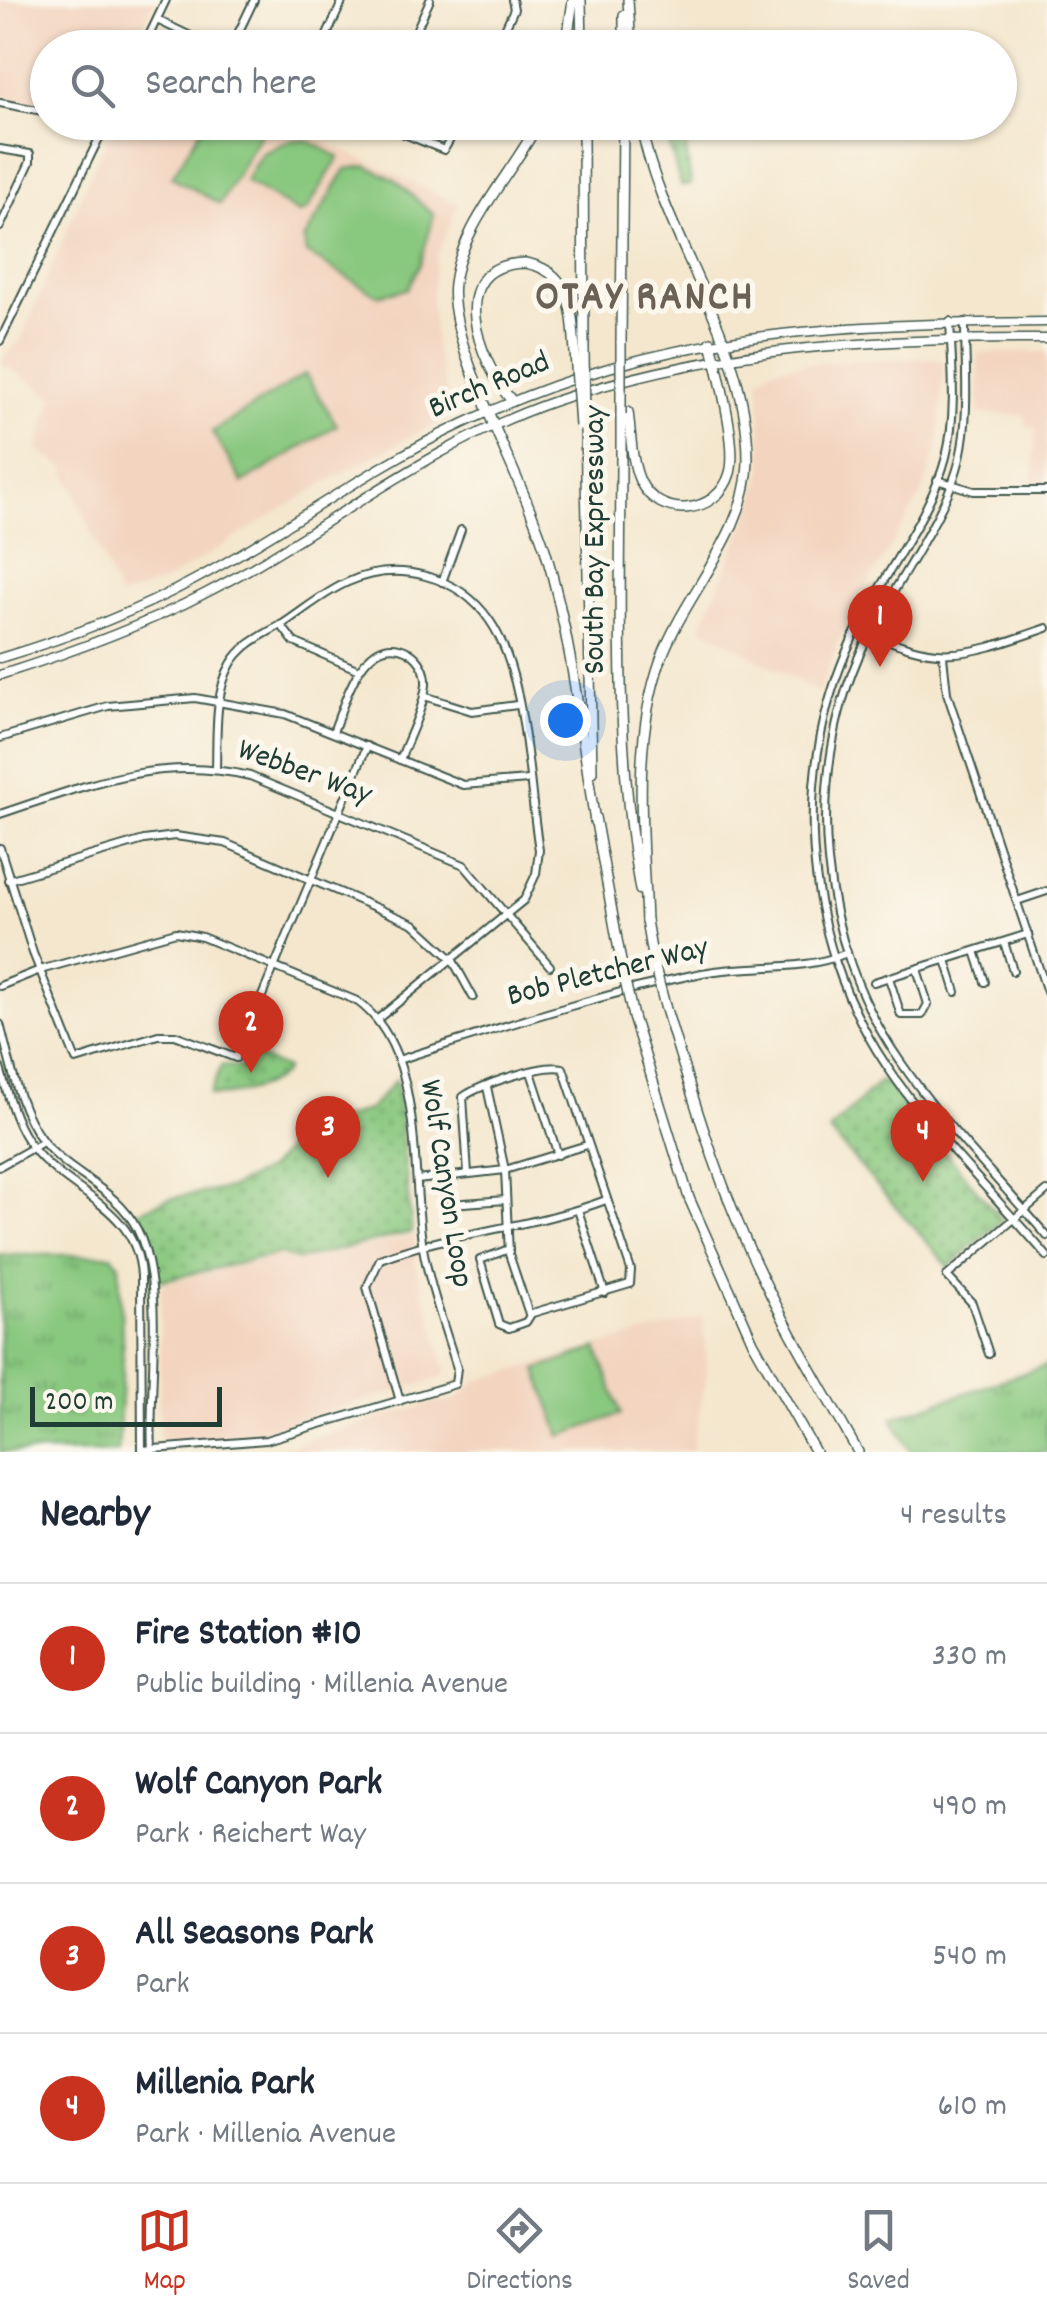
<!DOCTYPE html>
<html lang="en">
<head>
<meta charset="utf-8">
<style>
  :root { --surface:#fff; --page:#f2f2f3; --text:#1f2937; --muted:#747a83; --line:#e0e1e3; --accent:#c8321e }
  body { margin:0; font-family:Dekko,sans-serif; background:var(--page); color:var(--text) }
  .scale { position:absolute; left:30px; bottom:25px; width:192px; box-sizing:border-box; padding-left:10px; border:5px solid #1f3d34; border-top:0; font-size:28px; line-height:35px; white-space:nowrap; color:#1f3d34; -webkit-text-stroke:8px #fbf7ec; paint-order:stroke }
  .you { position:absolute; left:565px; top:720px; width:35px; height:35px; margin:-25px; border:8px solid #fff; border-radius:50%; background:#1a73e8; box-shadow:0 0 0 15px #1a73e833 }
  .badge { display:grid; place-items:center; width:65px; height:65px; border-radius:50%; background:var(--accent); color:#fff; font-size:32px; font-weight:700 }
  .pin { position:absolute; translate:-50% -82px; filter:drop-shadow(0 2px 5px #0008) }
  .pin::after { content:''; position:absolute; top:52px; width:35px; height:30px; background:inherit; clip-path:polygon(0 0,100% 0,50% 100%) }
  .list { margin:0; padding:0; list-style:none }
  h2 { display:flex; justify-content:space-between; align-items:center; height:130px; margin:0; padding:0 40px; font-size:42px }
  h2 small { font-size:32px; font-weight:400; color:var(--muted) }
  .list li { display:grid; grid-template-columns:65px 1fr auto; gap:30px; align-items:center; box-sizing:border-box; height:150px; padding:0 40px; border-top:2px solid var(--line) }
  .list b { display:block; font-size:38px; white-space:nowrap }
  .list p { margin:0; font-size:32px; white-space:nowrap; color:var(--muted) }
  .list em { font-size:32px; font-style:normal; color:var(--muted) }
  .icon { flex:none; width:55px; height:55px; fill:none; stroke:currentColor; stroke-width:2; stroke-linecap:round; stroke-linejoin:round }
  .map { position:relative; flex:none; width:1047px; height:1452px; overflow:hidden }
  .search { position:absolute; background:var(--surface); box-shadow:0 2px 8px #0004; left:30px; right:30px; top:30px; height:110px; display:flex; align-items:center; gap:25px; box-sizing:border-box; padding:0 35px; border-radius:55px; color:var(--muted); font-size:38px }
  .sheet { height:730px; background:var(--surface) }
  nav { display:flex; justify-content:space-around; align-items:center; box-sizing:border-box; height:140px; border-top:2px solid var(--line); background:var(--surface); font-size:28px; color:var(--muted) }
  nav a { display:grid; justify-items:center; gap:5px }
  nav .on { color:var(--accent) }
  .map>svg:first-child { display:block }
</style>
</head>
<body>
<div class="map">
<svg width="1047" height="1452" viewBox="0 0 1047 1452">
  <defs>
    <pattern id="grass-tufts" width="24" height="20" patternUnits="userSpaceOnUse" patternTransform="scale(2.5)"><rect width="24" height="20" fill="#89c87f"/><path d="M3 7l-1-3M5 7V3M7 7l1-3M15 17l-1-3M17 17v-4M19 17l1-3" fill="none" stroke="#6fa469"/></pattern>
    <pattern id="park-dots" width="8" height="8" patternUnits="userSpaceOnUse" patternTransform="scale(2.5)"><rect width="8" height="8" fill="#89c87f"/><path d="M2 2h.1M6 6h.1" fill="none" stroke="#6fa469" stroke-width="1.8" stroke-linecap="round"/></pattern>
  </defs>
  <rect width="100%" height="100%" fill="#fbf7ec"/>
  <filter id="ink" filterUnits="userSpaceOnUse"><feTurbulence type="fractalNoise" baseFrequency=".01" numOctaves="2"/><feDisplacementMap in="SourceGraphic" scale="20" xChannelSelector="R" yChannelSelector="G"/><feConvolveMatrix kernelMatrix="1 2 1 2 8 2 1 2 1" color-interpolation-filters="sRGB"/></filter>
  <filter id="wash" filterUnits="userSpaceOnUse"><feTurbulence type="fractalNoise" baseFrequency=".0048" numOctaves="4" result="noise"/><feDisplacementMap in="SourceGraphic" scale="40" xChannelSelector="R" yChannelSelector="G"/><feGaussianBlur stdDeviation="2.25" result="paint"/><feColorMatrix in="noise" values="0 0 0 0 0 0 0 0 0 0 0 0 0 0 0 0 0 1.4 0 .05"/><feComposite in="paint" operator="in"/></filter>
  <g filter="url(#wash)">
    <rect width="100%" height="100%" fill="#f4e7ce"/>
    <g fill="#f3d4bf">
      <polygon points="0,0 155,0 133,47 48,48 47,107 0,97"/>
      <polygon points="118,123 286,123 458,204 436,258 431,300 436,351 452,415 333,478 162,583 119,597 64,467 37,450 54,397 0,362 21,339 98,157"/>
      <polygon points="1047,352 1047,491 1032,491 1036,428 1026,426 1026,415 979,414 978,353"/>
      <polygon points="911,359 937,359 944,364 938,445 922,493 847,620 819,693 701,627 751,510 763,469 759,380 770,369 802,364"/>
      <polygon points="414,1236 416,1266 447,1372 441,1378 243,1436 164,1440 159,1436 161,1284 279,1257 297,1263"/>
      <polygon points="703,1317 707,1371 692,1452 269,1452 434,1402 455,1401 476,1381"/>
    </g>
    <g fill="url(#grass-tufts)" stroke="#54825a" stroke-width="2.5">
      <polygon points="0,1255 112,1255 119,1265 123,1359 118,1452 0,1452"/>
      <polygon points="1047,1365 1047,1452 911,1452 892,1418"/>
    </g>
    <g fill="url(#park-dots)" stroke="#54825a" stroke-width="2.5">
      <polygon points="663,123 684,128 691,185 681,186"/>
      <path d="M254,1055L286,1069C275,1087 229,1098 209,1095L222,1065L241,1067Z"/>
      <polygon points="396,1080 412,1232 297,1260 280,1254 159,1281 150,1240 133,1214 168,1199 230,1188 270,1168 302,1132 370,1109"/>
      <polygon points="880,1081 888,1084 1002,1220 949,1267 829,1131"/>
    </g>
    <g fill="#89c87f" stroke="#54825a" stroke-width="2.5">
      <polygon points="204,123 265,126 220,204 172,177"/>
      <polygon points="290,140 307,140 339,157 307,210 299,213 245,181 261,154"/>
      <polygon points="367,166 395,180 434,215 420,264 407,289 377,295 306,253 304,240 346,169"/>
      <polygon points="305,374 337,425 243,483 212,432"/>
      <polygon points="597,1348 621,1414 561,1436 537,1370"/>
    </g>
  </g>
  <g filter="url(#ink)">
    <g fill="none" stroke-linecap="round" stroke-linejoin="round">
      <g stroke="#3f564b" stroke-width="10">
        <g id="minor">
          <polyline points="157,20 216,48"/>
          <polyline points="143,48 166,0"/>
          <polyline points="231,48 254,0"/>
          <polyline points="321,48 343,0"/>
          <polyline points="408,48 430,0"/>
          <polyline points="496,48 514,9 512,0"/>
          <polyline points="0,103 48,112"/>
          <polyline points="69,122 99,137"/>
          <polyline points="375,122 444,150 460,122"/>
          <polyline points="0,149 30,154 30,162 0,227"/>
          <path d="M950,321C952,367 957,413 946,457C932,512 885,573 859,625C788,763 800,937 886,1065C932,1134 993,1193 1047,1256"/>
          <path d="M965,322C965,367 970,414 960,458C948,514 889,592 863,647C802,778 818,944 900,1061C943,1124 997,1178 1047,1236"/>
          <polyline points="0,341 107,122"/>
          <polyline points="937,480 974,491 1047,491"/>
          <polyline points="442,582 461,530"/>
          <polyline points="281,625 294,642 359,670"/>
          <path d="M858,626C939,668 965,656 1047,628"/>
          <polyline points="943,656 947,693 1047,992"/>
          <polyline points="424,696 472,711 517,705"/>
          <path d="M333,732C345,703 364,627 409,652C420,659 427,671 426,685C423,710 409,736 400,760"/>
          <polyline points="0,738 108,706 195,698 285,714 463,785 528,780"/>
          <path d="M216,769C217,736 214,693 231,664C243,643 264,635 284,623C305,609 325,592 348,582C397,560 459,575 490,621C527,675 528,784 539,850L536,874L524,900L379,1018"/>
          <path d="M0,814C88,785 156,755 250,776L464,865L550,966"/>
          <polyline points="0,848 33,953 76,1060 158,1035 175,1035 236,1058 367,746"/>
          <polyline points="8,880 144,840 175,836 225,843 414,924 452,959 473,997"/>
          <polyline points="1017,901 1047,891"/>
          <polyline points="1004,942 1013,971"/>
          <polyline points="975,951 985,982"/>
          <polyline points="946,960 956,992"/>
          <polyline points="889,978 901,1015 922,1015 928,1004 917,969"/>
          <polyline points="874,982 1028,934"/>
          <path d="M0,986L40,970L176,932L202,937L357,1001C426,1051 410,1172 423,1248C430,1288 445,1329 457,1368L455,1384L266,1440L142,1450"/>
          <path d="M0,1024C10,1061 18,1109 42,1140C68,1175 116,1187 137,1229C166,1286 148,1387 152,1451"/>
          <path d="M398,1060C499,1028 599,994 702,973C751,963 799,973 847,953"/>
          <path d="M0,1068C8,1095 15,1126 33,1148C70,1196 137,1205 141,1276L142,1452"/>
          <polyline points="531,1072 558,1155"/>
          <polyline points="0,1166 43,1142"/>
          <path d="M468,1174L463,1097C480,1085 543,1063 563,1068L631,1270L630,1284L529,1314L509,1254L505,1170L487,1087"/>
          <polyline points="417,1180 505,1170 587,1145"/>
          <polyline points="450,1204 506,1200"/>
          <polyline points="578,1210 605,1293"/>
          <polyline points="509,1249 480,1260 499,1324 509,1328 526,1322 531,1314"/>
          <polyline points="989,1354 972,1303 947,1276 1047,1191"/>
          <path d="M400,1401L367,1287L380,1259C454,1231 532,1228 606,1200"/>
        </g>
      </g>
      <g stroke="#3f564b" stroke-width="11">
        <g id="major">
          <path d="M0,658C67,638 134,613 196,579C287,530 370,467 464,423C663,329 833,324 1047,322"/>
          <path d="M0,675C69,653 139,628 204,594C323,533 424,446 555,401C716,346 878,338 1047,339"/>
        </g>
      </g>
      <g stroke="#3f564b" stroke-width="12">
        <g id="highway">
          <polyline points="581,0 582,48"/>
          <polyline points="628,0 631,48"/>
          <polyline points="566,48 573,0"/>
          <polyline points="624,48 624,15"/>
          <path d="M539,122C512,174 462,224 454,283C446,346 526,483 546,553C572,641 581,732 595,822"/>
          <polyline points="583,122 584,351"/>
          <path d="M640,122C662,238 748,339 748,459C748,532 685,593 661,659C631,742 643,836 646,922"/>
          <polyline points="621,343 623,122"/>
          <path d="M512,401C480,364 441,264 525,263C573,271 572,313 575,352"/>
          <path d="M628,412C631,433 631,461 640,481C659,521 718,515 730,473C738,445 718,372 711,342"/>
          <path d="M621,415C622,572 612,734 640,890"/>
          <polyline points="585,425 592,772"/>
          <polyline points="595,817 622,967"/>
          <polyline points="646,920 652,956"/>
          <path d="M665,1006C688,1081 710,1157 741,1230C773,1307 817,1379 858,1452"/>
          <polyline points="633,1017 689,1198 753,1342 815,1452"/>
        </g>
      </g>
      <use href="#minor" stroke="#fff" stroke-width="6"/>
      <use href="#major" stroke="#fff" stroke-width="8"/>
      <use href="#highway" stroke="#fff" stroke-width="9"/>
      <g stroke="#3f564b" stroke-width="12" stroke-linecap="butt">
        <g id="highway-bridge">
          <polyline points="584,351 585,425"/>
          <polyline points="575,352 580,426"/>
          <polyline points="621,415 621,343"/>
          <polyline points="652,956 665,1006"/>
          <polyline points="622,967 633,1017"/>
        </g>
      </g>
      <use href="#highway-bridge" stroke="#fff" stroke-width="9"/>
    </g>
  </g>
  <g text-anchor="middle" dominant-baseline="central" stroke-width="10" stroke-linejoin="round" paint-order="stroke">
    <g font-size="32" fill="#1f3d34" stroke="#fbf7ec">
      <text transform="translate(490 387) rotate(-23)">Birch Road</text>
      <text transform="translate(597 540) rotate(-90)">South Bay Expressway</text>
      <text transform="translate(304 774) rotate(20)">Webber Way</text>
      <text transform="translate(608 974) rotate(-14)">Bob Pletcher Way</text>
      <text transform="translate(444 1184) rotate(81)">Wolf Canyon Loop</text>
    </g>
    <g font-size="42" font-weight="bold" letter-spacing="2.5" fill="#6b6154" stroke="#fbf7ec">
      <text x="645" y="300">OTAY RANCH</text>
    </g>
  </g>
</svg>
<div class="scale">200 m</div>
<div class="you"></div>
<div class="pin badge" style="left:880px;top:667px">1</div>
<div class="pin badge" style="left:251px;top:1073px">2</div>
<div class="pin badge" style="left:328px;top:1178px">3</div>
<div class="pin badge" style="left:923px;top:1182px">4</div>
<div class="search"><svg class="icon" aria-label="search" viewBox="0 0 24 24"><circle cx="10" cy="10" r="6"/><path d="M15 15l6 6"/></svg>Search here</div>
</div>
<section class="sheet">
<h2>Nearby<small>4 results</small></h2>
<ul class="list">
<li><span class="badge">1</span><div><b>Fire Station #10</b><p>Public building · Millenia Avenue</p></div><em>330 m</em></li>
<li><span class="badge">2</span><div><b>Wolf Canyon Park</b><p>Park · Reichert Way</p></div><em>490 m</em></li>
<li><span class="badge">3</span><div><b>All Seasons Park</b><p>Park</p></div><em>540 m</em></li>
<li><span class="badge">4</span><div><b>Millenia Park</b><p>Park · Millenia Avenue</p></div><em>610 m</em></li>
</ul>
</section>
<nav>
<a class="on"><svg class="icon" aria-label="map" viewBox="0 0 24 24"><path d="M3 6l6-2 6 2 6-2v14l-6 2-6-2-6 2zM9 4v14M15 6v14"/></svg>Map</a>
<a><svg class="icon" aria-label="directions" viewBox="0 0 24 24"><path d="M12 3l9 9-9 9-9-9zM9 14v-3h6M13 9l2 2-2 2"/></svg>Directions</a>
<a><svg class="icon" aria-label="saved" viewBox="0 0 24 24"><path d="M7 4h10v16l-5-4-5 4z"/></svg>Saved</a>
</nav>
</body>
</html>
